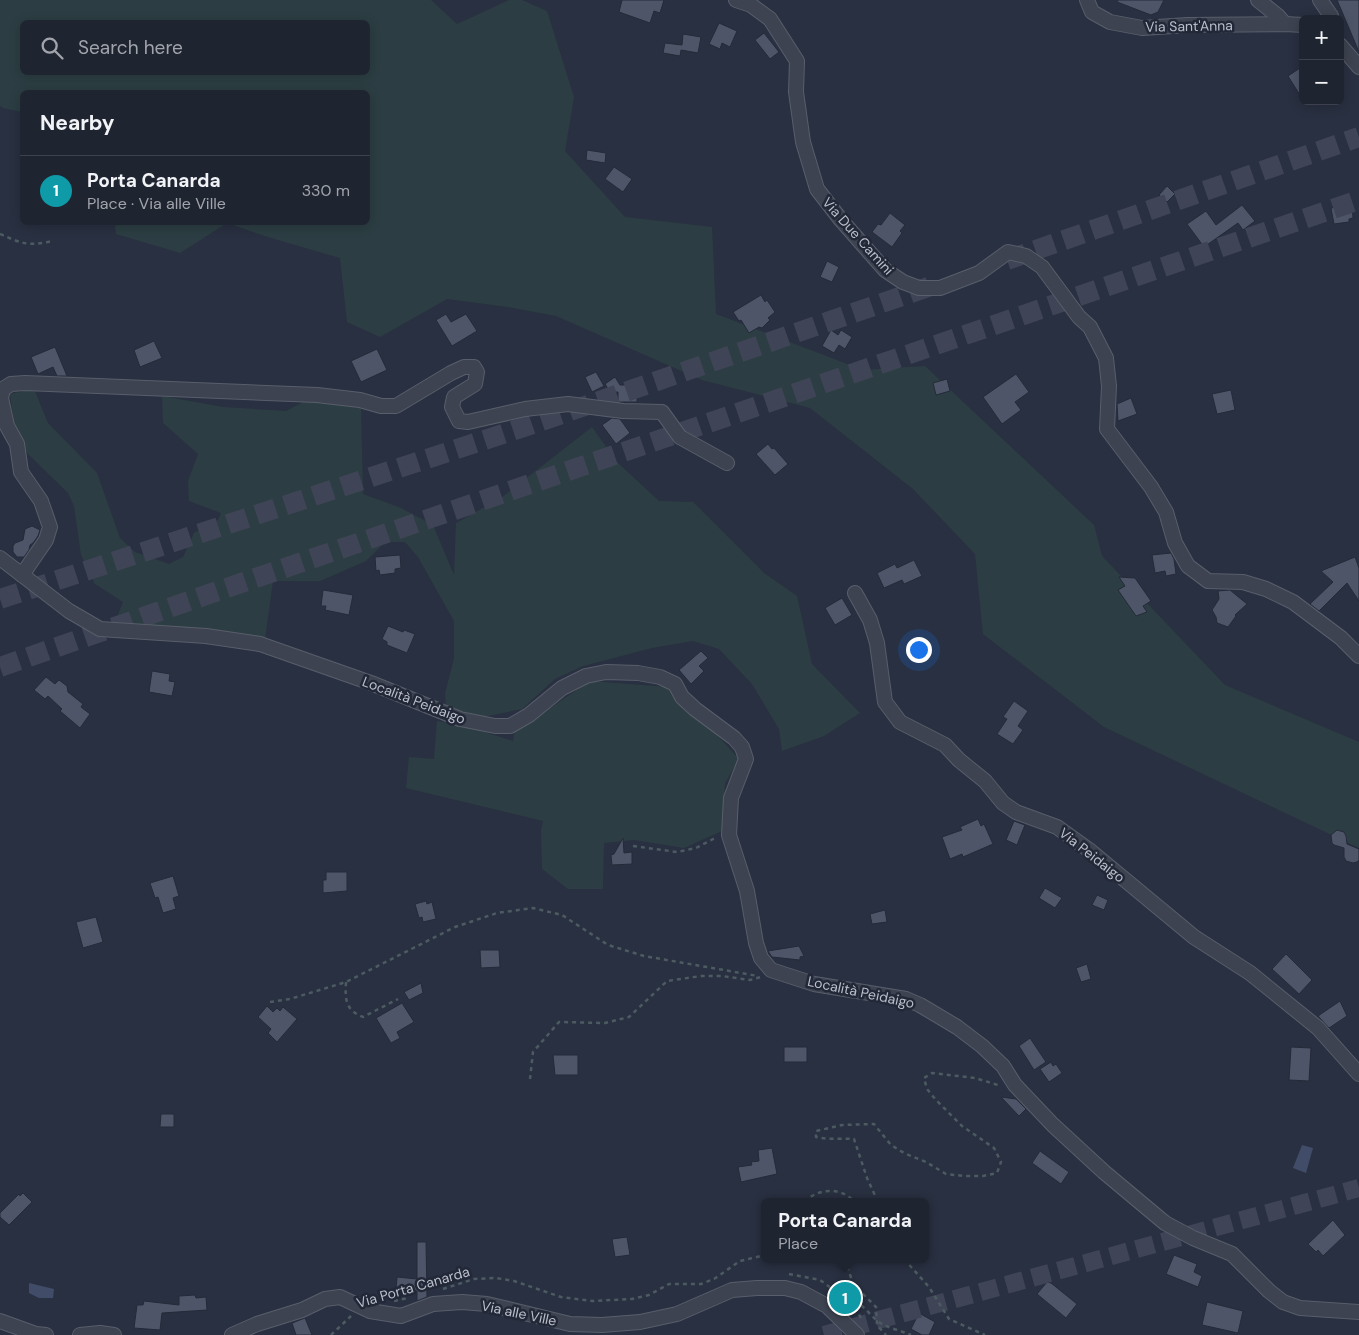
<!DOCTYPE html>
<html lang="en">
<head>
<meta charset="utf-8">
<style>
  :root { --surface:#1f2431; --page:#272c39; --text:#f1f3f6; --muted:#a1a4ab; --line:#3c414d; --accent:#db2777 }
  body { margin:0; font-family:"DM Sans",sans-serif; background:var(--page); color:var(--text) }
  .controls { position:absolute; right:15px; top:15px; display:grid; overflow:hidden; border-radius:8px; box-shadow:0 2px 12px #0003 }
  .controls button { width:45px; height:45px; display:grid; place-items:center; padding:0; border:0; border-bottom:1px solid var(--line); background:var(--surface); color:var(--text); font:25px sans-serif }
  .you { position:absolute; left:918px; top:649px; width:18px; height:18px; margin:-12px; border:4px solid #fff; border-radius:50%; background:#1a73e8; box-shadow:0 0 0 8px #1a73e833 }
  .badge { display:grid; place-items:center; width:32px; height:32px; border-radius:50%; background:var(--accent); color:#fff; font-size:16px; font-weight:700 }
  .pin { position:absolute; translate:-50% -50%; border:2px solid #fff; box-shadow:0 1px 5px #0006 }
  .popup { position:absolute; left:761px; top:1198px; width:168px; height:65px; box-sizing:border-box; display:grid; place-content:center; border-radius:8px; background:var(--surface); filter:drop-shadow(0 1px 4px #0005); font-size:16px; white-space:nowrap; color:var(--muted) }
  .popup b { font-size:19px; color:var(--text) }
  .popup::after { content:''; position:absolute; left:50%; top:100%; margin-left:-10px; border:10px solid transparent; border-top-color:var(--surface) }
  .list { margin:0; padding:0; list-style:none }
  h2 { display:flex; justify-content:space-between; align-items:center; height:65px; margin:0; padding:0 20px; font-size:21px }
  h2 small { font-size:16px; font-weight:400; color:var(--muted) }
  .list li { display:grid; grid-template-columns:32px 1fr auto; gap:15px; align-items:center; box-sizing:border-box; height:70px; padding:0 20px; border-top:1px solid var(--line) }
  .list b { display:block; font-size:19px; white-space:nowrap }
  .list p { margin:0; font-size:16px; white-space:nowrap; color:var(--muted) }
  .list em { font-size:16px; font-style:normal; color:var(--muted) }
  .icon { flex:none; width:28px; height:28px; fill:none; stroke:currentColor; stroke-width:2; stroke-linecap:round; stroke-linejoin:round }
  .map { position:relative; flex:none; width:1359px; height:1335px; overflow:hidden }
  .search { position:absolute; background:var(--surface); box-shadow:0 2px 12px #0003; left:20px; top:20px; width:350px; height:55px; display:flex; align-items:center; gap:12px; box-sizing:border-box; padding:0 18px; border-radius:8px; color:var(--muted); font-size:19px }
  .panel { position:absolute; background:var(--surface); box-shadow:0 2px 12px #0003; left:20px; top:90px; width:350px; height:135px; border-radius:8px }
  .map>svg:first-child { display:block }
</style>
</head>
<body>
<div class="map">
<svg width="1359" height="1335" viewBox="0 0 1359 1335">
  <rect width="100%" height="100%" fill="#293041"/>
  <g fill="#2c3e43" fill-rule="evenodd">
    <path d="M0,0H431L457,24L509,0H522L547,11L574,97L565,151L625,217L712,227L716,314L863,370L925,366L1094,525L1102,556L1225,685L1359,742V848L1104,727L983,634L975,554L913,489L810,408L702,380L556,316L508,307L447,299L380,337L347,322L340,258L268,237L227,223L368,222V92H22V112L3,108L0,106ZM22,22H368V72H22Z"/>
    <polygon points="115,222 227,222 227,223 180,253 116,234"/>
    <polygon points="34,389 48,423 97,473 120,538 135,552 169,564 183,557 194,533 218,520 221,513 189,501 188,481 198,454 163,423 162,396 223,407 286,411 305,401 361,407 363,494 401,508 433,525 454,575 456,523 501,498 592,427 617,462 659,501 693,502 764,573 797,596 812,664 860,713 824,736 782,751 779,729 752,684 719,649 693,641 652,648 583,666 555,679 522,709 483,717 446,707 445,693 454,659 454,621 418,557 405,542 385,542 366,561 320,581 273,581 265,639 113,627 123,602 95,584 81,555 74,506 68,493 27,453 14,422 10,394"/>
    <polygon points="590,681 668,687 677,702 717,735 739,759 725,783 722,831 684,848 634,840 604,843 603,889 568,889 542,869 541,830 543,821 406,788 409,757 434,759 437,721 458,724 513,741 515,730 537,717"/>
  </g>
  <g fill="#414c69">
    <polygon points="1302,1145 1313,1148 1306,1173 1293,1168"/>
    <polygon points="29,1283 54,1289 53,1298 39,1298 29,1293"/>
  </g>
  <g fill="#4e5568" stroke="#242a38">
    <polygon points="622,0 664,0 660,13 654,11 650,23 619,12"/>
    <polygon points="1118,0 1164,0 1158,12 1151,15 1117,2"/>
    <polygon points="1337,0 1359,0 1359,52"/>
    <polygon points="719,23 737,31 730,47 722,43 720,49 709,44"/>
    <polygon points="764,33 779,52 770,59 755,40"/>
    <polygon points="683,34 701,37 698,53 681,50 680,56 663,53 665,43 682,45"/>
    <polygon points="1303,66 1303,100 1288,76"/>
    <polygon points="587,150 606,153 605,163 586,160"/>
    <polygon points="614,167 632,179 623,192 605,179"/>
    <polygon points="1167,186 1175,194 1167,202 1159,195"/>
    <polygon points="1242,205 1255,221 1243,230 1238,223 1204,247 1187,224 1206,211 1216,225"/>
    <polygon points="1352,205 1353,218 1349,219 1349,222 1334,224 1331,208"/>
    <polygon points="890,213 905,225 900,231 902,233 892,247 872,232 878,224 881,225"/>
    <polygon points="827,261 839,267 832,282 820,277"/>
    <polygon points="761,295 765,302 767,300 775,312 768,318 770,320 762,328 759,327 749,333 741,320 739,321 733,312"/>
    <polygon points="446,314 451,322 466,314 477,331 452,346 436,320"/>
    <polygon points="831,330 838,335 841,330 852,337 845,349 839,345 834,353 822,346"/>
    <polygon points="154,341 162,358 140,367 134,350"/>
    <polygon points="55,347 67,376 57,376 53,367 38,374 31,357"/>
    <polygon points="377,349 387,370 361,382 351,361"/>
    <polygon points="596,372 604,386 592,392 585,377"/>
    <polygon points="1016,374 1029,392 1015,402 1021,410 1002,424 983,397"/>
    <polygon points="615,377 620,385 637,385 637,402 618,402 618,392 610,392 605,384"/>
    <polygon points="947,379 950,391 936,395 933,383"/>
    <polygon points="1231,390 1235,410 1217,414 1212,394"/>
    <polygon points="1131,398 1137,414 1118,421 1117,404"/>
    <polygon points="612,418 620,419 630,433 616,444 602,425"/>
    <polygon points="768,444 772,449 774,448 788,464 775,475 756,454"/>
    <polygon points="32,526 40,530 38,536 33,543 30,545 29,550 24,557 17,557 13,552 13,546 15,543 23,540 25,529"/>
    <polygon points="1171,553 1174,559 1176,574 1166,576 1165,571 1155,573 1152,555"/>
    <polygon points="400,555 401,568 395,569 395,573 380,575 379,570 376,571 375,557"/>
    <polygon points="1355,557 1359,568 1359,601 1347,583 1319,611 1310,604 1333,582 1321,571"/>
    <polygon points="914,560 922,576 904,584 902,580 884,588 877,573 895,564 897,568"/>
    <polygon points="1119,577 1135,578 1151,601 1143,606 1147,612 1136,616 1118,590 1125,586"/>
    <polygon points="323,590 353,595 349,615 325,610 326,606 321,606"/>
    <polygon points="1230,590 1247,604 1235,615 1236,616 1228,627 1217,623 1216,617 1212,610 1219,599 1218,591"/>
    <polygon points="842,598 852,615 835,625 825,608"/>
    <polygon points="388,626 403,632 404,630 415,634 407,653 387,645 387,642 382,639"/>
    <polygon points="701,651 708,658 699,666 704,671 691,684 679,670"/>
    <polygon points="152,671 170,674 169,681 175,682 172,696 149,692"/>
    <polygon points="46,677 55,684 59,680 67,686 68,692 83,704 81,707 90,714 80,728 60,711 62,709 48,696 45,699 34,690"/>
    <polygon points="1014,701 1028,711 1018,726 1023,730 1013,744 997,734 1007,719 1003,717"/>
    <polygon points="978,819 981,826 984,824 993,844 963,857 962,854 950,859 942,837 962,830 960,827"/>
    <polygon points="1014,821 1025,825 1017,845 1006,840"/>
    <polygon points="1337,830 1344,832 1346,836 1347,844 1359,849 1359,860 1357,862 1353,863 1346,861 1344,857 1344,848 1334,845 1332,843 1331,835"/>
    <polygon points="623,838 624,853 632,852 632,864 612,865 611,855 614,854"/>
    <polygon points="326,872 347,872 347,891 323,893 323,880 326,880"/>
    <polygon points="173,876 179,896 173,898 176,909 163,913 158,897 155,898 150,883"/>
    <polygon points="1045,888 1062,898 1055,908 1039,898"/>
    <polygon points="1097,895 1108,900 1104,910 1092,905"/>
    <polygon points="426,901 427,904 432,902 436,919 423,922 422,917 419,918 415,904"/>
    <polygon points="885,910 887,922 872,924 870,914"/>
    <polygon points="96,917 103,942 83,948 76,922"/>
    <polygon points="799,946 804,956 800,957 800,960 772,957 768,951"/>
    <polygon points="480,950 499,950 500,967 481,968"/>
    <polygon points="1286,954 1312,980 1299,994 1272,969"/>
    <polygon points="1087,964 1091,979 1081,982 1076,968"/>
    <polygon points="421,983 423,993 409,1000 404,992"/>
    <polygon points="1340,1001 1347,1016 1329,1028 1318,1016"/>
    <polygon points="402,1003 414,1022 397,1032 400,1038 391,1043 376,1018"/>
    <polygon points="267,1006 273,1012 277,1008 280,1011 283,1007 297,1019 277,1042 268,1033 271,1029 258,1017"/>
    <polygon points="1030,1038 1046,1062 1034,1070 1019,1046"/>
    <rect x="784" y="1047" width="23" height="15"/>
    <polygon points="1291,1047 1311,1048 1309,1081 1289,1080"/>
    <polygon points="553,1055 578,1055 578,1075 555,1075"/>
    <polygon points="1051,1062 1053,1066 1056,1064 1062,1073 1049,1082 1040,1069"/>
    <polygon points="1001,1097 1016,1099 1026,1109 1019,1116"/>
    <polygon points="161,1114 174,1114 174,1127 160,1127"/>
    <polygon points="772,1148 777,1174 741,1182 738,1167 752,1165 751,1162 759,1161 758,1150"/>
    <polygon points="1040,1151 1069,1172 1061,1184 1032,1163"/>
    <polygon points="23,1193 32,1202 9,1225 0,1217 0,1213 19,1194 20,1196"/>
    <polygon points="1333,1220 1345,1235 1323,1256 1318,1250 1316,1252 1308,1244"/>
    <polygon points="627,1237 630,1255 615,1257 612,1239"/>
    <polygon points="417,1242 426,1242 427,1297 417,1301 417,1291 396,1290 397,1277 417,1279"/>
    <polygon points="1174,1255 1197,1264 1194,1272 1202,1276 1198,1287 1166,1274"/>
    <polygon points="1047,1282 1051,1283 1077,1304 1066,1318 1037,1294"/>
    <polygon points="845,1285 858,1294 845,1309 840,1307 834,1299"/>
    <polygon points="195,1295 196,1298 206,1297 207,1310 162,1313 160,1330 134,1328 137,1305 143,1305 144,1301 179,1305 179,1296"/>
    <polygon points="1207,1302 1243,1311 1238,1333 1202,1325"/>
    <polygon points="919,1313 935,1322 929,1335 922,1335 911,1329"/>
    <polygon points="305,1318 312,1335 296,1335 292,1323"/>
  </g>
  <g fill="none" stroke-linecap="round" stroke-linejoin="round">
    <polyline stroke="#3f4556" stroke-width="18" stroke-dasharray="18 9" stroke-linecap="butt" points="824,1335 1359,1188"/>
    <g stroke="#3f4556" stroke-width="20" stroke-dasharray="20 10" stroke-linecap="butt">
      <polyline points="1007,260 1359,137"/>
      <polyline points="0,599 527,426 937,284"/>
      <polyline points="0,667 209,594 1359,200"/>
    </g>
    <g stroke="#595e6b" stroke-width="16">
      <g id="minor">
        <polyline points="736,0 751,5 770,19 797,61 796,92 803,142 817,189 841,220 885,270 903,282 919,288 940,288 979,273 1008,252 1026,256 1042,267 1079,317 1090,327 1106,358 1109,386 1107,429 1151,487 1166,512 1175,543 1188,566 1208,581 1243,582 1266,589 1293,602 1341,638 1359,656"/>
        <polyline points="1087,0 1092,12 1110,22 1142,28 1188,25 1285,24 1303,25"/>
        <polyline points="1258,0 1278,16 1285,24"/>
        <polyline points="1320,0 1331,16"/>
        <polyline points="1340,45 1359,67"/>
        <polyline points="0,558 69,611 100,629 206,636 260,644 371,683 460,719 495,726 510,726 529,715 562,688 586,676 606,672 638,673 660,677 675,684 682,697 695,709 734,738 742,747 746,759 731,798 729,835 747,891 756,943 761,958 771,970 814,984 906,999 920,1005 957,1027 982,1046 1003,1066 1015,1085 1053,1125 1104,1172 1165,1223 1193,1238 1232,1254 1269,1291 1283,1302 1300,1308 1359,1312"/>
        <polyline points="22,575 46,540 50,527 41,501 21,472 17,444 7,426 1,398 3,389 11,384 25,383 317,395 360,400 381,406 396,406 451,373 464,367 474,367 477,372 475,384 454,397 452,407 459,421 468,422 525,409 568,404 623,411 662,412 680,437 727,463"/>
        <polyline points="855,593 870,620 877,643 885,702 900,722 945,745 959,760 985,781 1003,803 1016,812 1057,827 1089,850 1194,937 1250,973 1318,1028 1359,1074"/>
        <polyline points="0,1321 36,1334 46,1335"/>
        <polyline points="80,1335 100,1333 114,1335"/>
        <polyline points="232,1335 257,1324 302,1310 325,1299 340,1297 370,1311 401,1316 433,1304 462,1302 487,1304 570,1324 602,1325 640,1322 677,1314 732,1290 757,1288 785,1288 801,1292 827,1306 857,1335"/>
      </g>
    </g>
    <g stroke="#4c5b61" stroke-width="2.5" stroke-dasharray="4 4" stroke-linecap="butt">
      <path d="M0,234C21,243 28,247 52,241"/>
      <polyline points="633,846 677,852 696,848 717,837"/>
      <path d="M346,982C345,999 345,1010 363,1017L398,999"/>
      <polyline points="270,1002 290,999 346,982 455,927 497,913 533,908 562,915 608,945 644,956 758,976"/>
      <polyline points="530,1079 533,1052 559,1022 605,1023 629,1017 667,981 701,976 722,976 750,980 761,977"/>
      <path d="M807,1202L806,1200C821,1188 841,1187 855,1202"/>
      <path d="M878,1202L867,1178L854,1139C842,1138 829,1140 816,1137V1131L842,1125L874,1124L891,1145L904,1153L926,1162L946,1174L964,1176H983L997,1173L1001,1162L994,1148L962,1126L936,1100L927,1089L924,1078L932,1073L975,1078L998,1085"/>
      <polyline points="845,1259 853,1284 876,1307 877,1325 886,1335"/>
      <polyline points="904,1259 929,1287 949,1319 985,1335"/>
      <polyline points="789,1274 820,1280 838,1293"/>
      <polyline points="443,1289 474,1279 496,1278 514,1281 561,1297 593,1301 632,1299 649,1295 669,1284 701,1284 714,1279 740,1261 765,1255"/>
      <polyline points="394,1301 408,1298"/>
      <polyline points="850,1303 855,1307"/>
      <path d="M861,1318L855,1307L856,1302C867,1308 873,1320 884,1325C892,1329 902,1331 911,1335"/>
      <polyline points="331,1335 351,1316"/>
    </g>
    <use href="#minor" stroke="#3e4351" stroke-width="14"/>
  </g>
  <g text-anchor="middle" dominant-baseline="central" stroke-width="5" stroke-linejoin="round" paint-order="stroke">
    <g font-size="14" fill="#bbbfcb" stroke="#222837">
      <text transform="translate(1189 26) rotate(-1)">Via Sant'Anna</text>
      <text transform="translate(858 236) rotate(48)">Via Due Camini</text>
      <text transform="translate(414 700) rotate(21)">Località Peidaigo</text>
      <text transform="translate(1092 855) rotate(38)">Via Peidaigo</text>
      <text transform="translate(861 992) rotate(12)">Località Peidaigo</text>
      <text transform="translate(413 1287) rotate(-16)">Via Porta Canarda</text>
      <text transform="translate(519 1313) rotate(12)">Via alle Ville</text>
    </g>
  </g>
</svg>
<div class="controls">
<button>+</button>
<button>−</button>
</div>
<div class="you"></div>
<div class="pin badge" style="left:845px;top:1298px;background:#0f9aa8">1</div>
<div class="popup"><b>Porta Canarda</b>Place</div>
<div class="search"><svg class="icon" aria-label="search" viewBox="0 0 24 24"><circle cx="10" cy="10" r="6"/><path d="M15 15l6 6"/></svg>Search here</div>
<section class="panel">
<h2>Nearby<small></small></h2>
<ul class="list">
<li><span class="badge" style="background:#0f9aa8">1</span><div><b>Porta Canarda</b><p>Place · Via alle Ville</p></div><em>330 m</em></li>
</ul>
</section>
</div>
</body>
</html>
